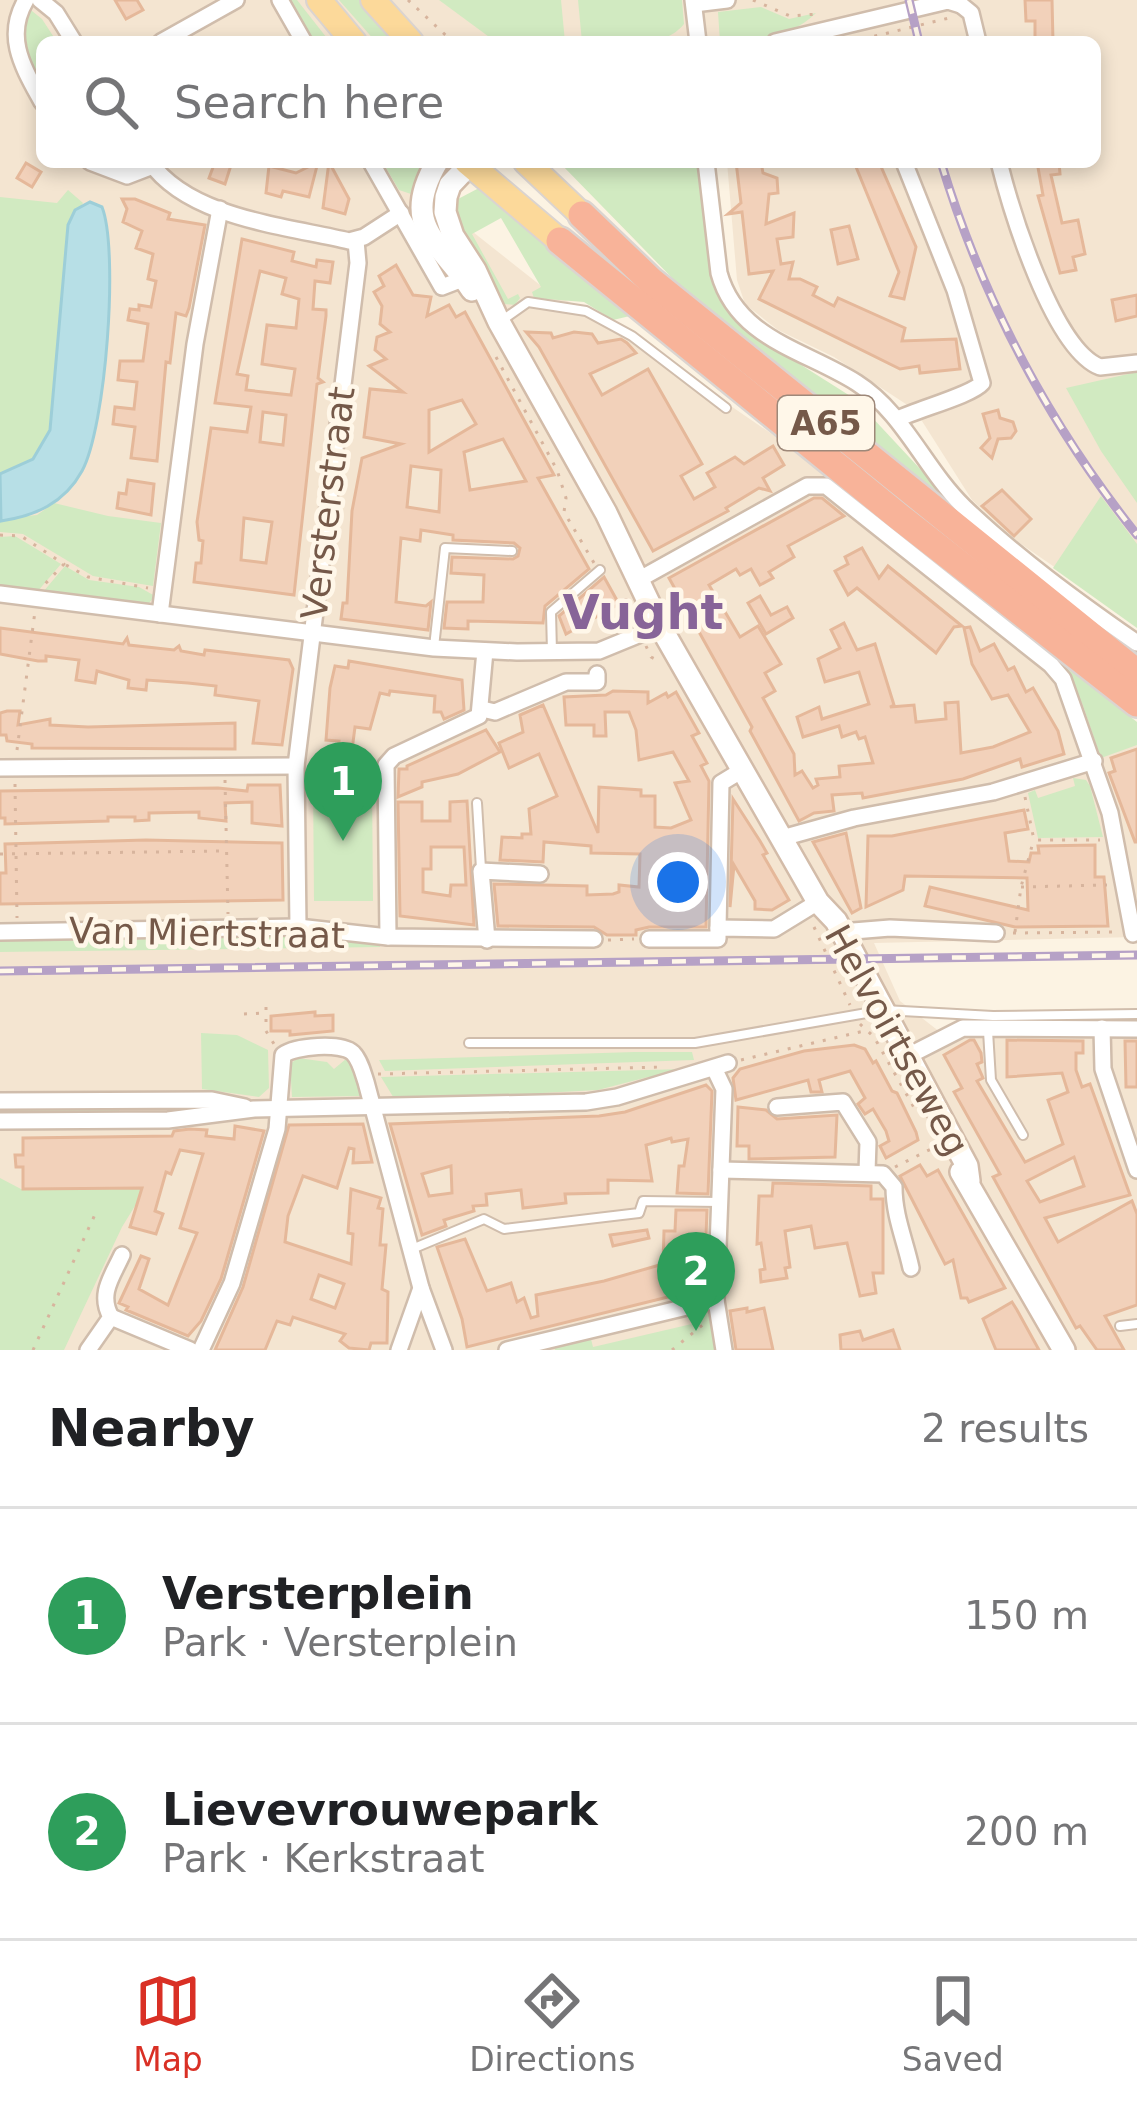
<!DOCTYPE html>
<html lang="en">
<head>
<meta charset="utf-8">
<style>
  :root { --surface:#fff; --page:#f6f6f6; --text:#202124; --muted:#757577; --line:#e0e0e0; --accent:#d93025 }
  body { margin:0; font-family:"DejaVu Sans",sans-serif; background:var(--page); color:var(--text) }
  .you { position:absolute; left:678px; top:882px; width:42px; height:42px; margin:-30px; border:9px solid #fff; border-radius:50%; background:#1a73e8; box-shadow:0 0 0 18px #1a73e833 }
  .badge { display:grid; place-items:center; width:78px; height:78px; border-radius:50%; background:var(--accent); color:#fff; font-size:39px; font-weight:700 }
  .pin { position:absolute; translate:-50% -99px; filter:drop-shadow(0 3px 6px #0008) }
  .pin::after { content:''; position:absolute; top:63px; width:42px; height:36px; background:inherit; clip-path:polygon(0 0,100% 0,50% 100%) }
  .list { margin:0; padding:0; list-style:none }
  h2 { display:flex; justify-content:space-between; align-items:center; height:156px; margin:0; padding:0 48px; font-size:51px }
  h2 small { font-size:39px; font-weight:400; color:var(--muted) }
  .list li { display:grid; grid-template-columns:78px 1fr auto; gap:36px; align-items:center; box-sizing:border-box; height:216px; padding:0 48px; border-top:3px solid var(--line) }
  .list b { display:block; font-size:45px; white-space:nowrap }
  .list p { margin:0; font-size:39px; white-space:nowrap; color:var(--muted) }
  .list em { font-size:39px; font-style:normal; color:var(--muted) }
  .icon { flex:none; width:66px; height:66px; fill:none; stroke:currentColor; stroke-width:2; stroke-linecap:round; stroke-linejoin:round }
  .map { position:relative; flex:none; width:1137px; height:1350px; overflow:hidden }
  .search { position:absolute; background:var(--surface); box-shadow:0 6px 18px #0003; left:36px; right:36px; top:36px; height:132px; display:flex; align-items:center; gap:30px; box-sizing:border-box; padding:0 42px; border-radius:18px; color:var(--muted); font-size:45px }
  .sheet { height:588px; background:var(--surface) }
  nav { display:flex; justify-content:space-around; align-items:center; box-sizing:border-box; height:168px; border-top:3px solid var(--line); background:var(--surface); font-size:33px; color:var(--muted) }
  nav a { display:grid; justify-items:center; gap:6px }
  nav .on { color:var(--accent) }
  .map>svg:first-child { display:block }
</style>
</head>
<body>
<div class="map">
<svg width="1137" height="1350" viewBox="0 0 1137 1350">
  <rect width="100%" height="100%" fill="#fcf3e3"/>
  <polygon fill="#f4e5d1" points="0,0 1137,0 1137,624 1014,539 972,500 915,410 834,357 778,330 745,304 737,280 727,162 1095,162 1095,42 714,42 713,36 662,42 42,42 42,162 432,162 411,183 540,285 636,341 849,487 1084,672 1111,749 1137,741 1137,937 874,943 900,1001 940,1032 1137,1024 1137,1350 0,1350"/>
  <g fill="#d1eac1">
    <polygon points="288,0 297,0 330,42 313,42"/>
    <polygon points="339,0 364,0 399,42 376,42"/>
    <polygon points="439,0 561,0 565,42 496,42"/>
    <path d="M578,0H682L684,24C661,52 616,42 582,42Z"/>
    <polygon points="27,7 42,19 57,42 42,42 42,89 21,43"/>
    <path d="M761,7L789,19L816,13C792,37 754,42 720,42L718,12Z"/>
    <polygon points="391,162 422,162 418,188 411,194 399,190 386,168"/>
    <polygon points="559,162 702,162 715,273 726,306 757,337 855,399 950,501 947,503 718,325"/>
    <polygon points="479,188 630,316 613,320 584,302 534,298 532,292 541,287 501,218 472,234 508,299 518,294 520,298 515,305 504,304 454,221 458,199"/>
    <polygon points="68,190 83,203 68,225 50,430 33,459 0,474 0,197 57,203"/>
    <polygon points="1137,372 1137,503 1101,451 1066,388"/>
    <polygon points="1101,496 1137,544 1137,628 1053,568"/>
    <polygon points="54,503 108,516 161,523 153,586 93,576 23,534 0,532 0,519 37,515"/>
    <polygon points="15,536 61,564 37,592 0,587 0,537"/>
    <polygon points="65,566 89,580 139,587 155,596 149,603 138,604 43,592"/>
    <polygon points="1063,664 1137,722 1137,745 1101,758 1082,703 1062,670"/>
    <polygon points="1073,778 1086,780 1090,786 1103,837 1038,838 1028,793 1035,790 1038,798 1075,786"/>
    <polygon points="372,779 373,901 314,901 313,780"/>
    <polygon points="315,935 380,942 380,947 0,952 0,939"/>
    <polygon points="201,1033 237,1035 268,1050 269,1088 259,1097 202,1089"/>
    <polygon points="634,1052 692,1052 694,1060 385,1071 379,1060"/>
    <polygon points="298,1058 327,1062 334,1069 346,1059 354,1070 361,1096 292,1097 290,1064"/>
    <polygon points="684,1069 655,1080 648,1077 598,1090 542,1093 536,1099 489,1101 483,1096 395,1100 381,1077"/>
    <polygon points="0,1104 119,1104 119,1116 0,1117"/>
    <polygon points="0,1178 21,1189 146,1188 122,1227 64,1350 0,1350"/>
    <polygon points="707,1309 718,1350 555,1350 554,1344 590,1335 593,1347 696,1323 694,1310"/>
  </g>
  <path fill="#b7dfe6" stroke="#9dced8" stroke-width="3" d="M90,202L102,207C119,250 106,427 82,471C64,504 34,516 1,521L0,474L33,459L50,430L68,225L75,210Z"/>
  <g fill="#f2d1ba" stroke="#e5b89a" stroke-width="3" fill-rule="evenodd">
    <polygon points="115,0 137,0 143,10 126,19"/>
    <polygon points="1025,0 1052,0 1053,42 1035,42 1035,21 1026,21"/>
    <polygon points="215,162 232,162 225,184 209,178"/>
    <polygon points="318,162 309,197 283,191 281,197 266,193 269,166 296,173"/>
    <polygon points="329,162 349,199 345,214 323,208"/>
    <polygon points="736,162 761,162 763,173 777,178 778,193 769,194 766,224 794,213 793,237 777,239 781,264 793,262 789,279 800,279 817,287 813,295 834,306 838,298 905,328 902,341 956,339 960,369 920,373 919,366 900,369 759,299 773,271 749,274 742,212 728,214 741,203"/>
    <polygon points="854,162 879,162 916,247 904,299 890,296 899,272"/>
    <polygon points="1037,162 1059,162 1060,174 1051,175 1062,223 1078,220 1085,254 1073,257 1076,270 1060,273 1038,196 1043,195"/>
    <polygon points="26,163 41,172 32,187 17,178"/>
    <polygon points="122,199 135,199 170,213 168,219 205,225 189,308 186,316 176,313 170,363 166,362 157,461 131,458 135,427 113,424 115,407 134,409 137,382 118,380 120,361 143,361 148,324 128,320 130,309 139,310 139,305 151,307 156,281 148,279 153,254 136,248 142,231 123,222 127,209"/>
    <polygon points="849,226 858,259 838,264 831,230"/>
    <path d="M242,239L294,252L292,261L316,267L317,260L333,262L330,283L315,281L313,309L326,310V316L318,378L323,382L317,384L294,595L194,582L196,563H201L203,541L199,540L197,522L211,428L247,432L251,407L215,403ZM260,271L286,278L282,294L299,299L296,328L267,325L262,364L295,369L291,395L246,390L248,376L237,374ZM263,412L286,415L283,445L260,442ZM244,518L272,522L266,563L241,560Z"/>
    <path d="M396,265L413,295L431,297L427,316L449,305L456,317L465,312L554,475L538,478L589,569L545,606L543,623L468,621V629L444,628L447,602H483L484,575L451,573L452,557L513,559L518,556L520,548L514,543L453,540V535L421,530L420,541L401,538L396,602L426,606L431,602L428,630L341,619L343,603H347L352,511L362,458L401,444L364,437L370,389L403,392L369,366L386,359L375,350L377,337L390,332L380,324L382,306L374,292L384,286L379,276ZM462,400L476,424L429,452V410ZM503,439L526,481L470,490L464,452ZM411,466L441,470L439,512L407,507Z"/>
    <polygon points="1137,295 1137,316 1116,321 1112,300"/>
    <polygon points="526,332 551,333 553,338 574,332 592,334 598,343 621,339 627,343 636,353 590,374 602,395 648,369 702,464 681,476 694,499 715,487 707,473 735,457 744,464 773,446 784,465 763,478 770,491 759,488 726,508 728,511 653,551 539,347"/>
    <polygon points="998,410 1000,418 1013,422 1016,431 1011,438 998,439 992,458 981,448 990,438 983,414"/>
    <polygon points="128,480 154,484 151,515 117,508 119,493 126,494"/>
    <polygon points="1002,490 1031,519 1014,536 982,506"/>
    <polygon points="814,498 822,498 844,516 788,546 794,557 769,572 773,578 760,585 751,569 740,575 736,569 709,585 740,637 758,626 781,664 765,673 775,691 763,698 794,754 795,775 802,771 813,788 818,785 816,779 840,777 839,766 873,763 865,737 859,739 856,732 842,737 839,726 803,737 797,717 819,707 822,719 869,704 859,672 825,682 818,659 840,648 831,630 844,623 857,650 875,644 894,705 890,707 914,705 916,722 946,719 945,703 958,702 961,753 993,747 1030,732 1008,695 992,699 972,664 964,628 970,627 980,651 994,644 1008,670 1014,667 1026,692 1033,688 1058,731 1064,754 1022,767 1020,759 963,779 863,798 862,793 832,795 834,811 814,813 799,821 750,731 752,727 669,578"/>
    <polygon points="862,548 879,578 888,566 962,626 954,627 936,653 857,588 848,595 835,571 848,564 845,557"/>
    <polygon points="604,577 619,604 566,634 559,616"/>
    <polygon points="760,596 771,615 787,607 793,618 766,634 748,603"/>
    <polygon points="0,628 123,644 127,638 129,645 174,650 179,646 181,651 204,655 205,650 289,660 293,669 282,745 253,743 259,701 215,695 216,686 188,683 147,680 146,690 128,688 129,680 97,671 95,683 76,680 79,660 46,656 46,661 38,661 0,654"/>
    <polygon points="349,661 462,680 464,710 444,719 441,712 434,712 435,696 390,691 389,695 380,693 370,729 355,727 352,750 338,748 339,741 326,740 330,688 335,666 348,668"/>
    <polygon points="613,691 648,692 648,703 666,693 668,697 676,692 699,733 692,736 707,763 701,766 709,781 706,927 649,927 636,930 636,935 607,935 594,927 498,926 494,884 587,886 587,895 613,894 619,892 619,885 639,887 640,854 591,853 591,846 544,842 543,862 500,860 502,837 522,838 522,834 531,834 529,809 557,796 539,754 509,768 499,743 523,732 520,715 543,705 598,833 599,787 641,790 641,796 655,796 655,827 671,828 691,820 675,783 689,781 673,752 639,760 636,730 629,712 605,712 606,736 594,736 594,725 566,725 564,697 606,695"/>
    <polygon points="7,711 20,711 18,725 50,719 50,725 88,727 235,723 235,749 32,748 32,744 7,741 6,735 0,735 0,713"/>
    <polygon points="486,730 500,752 458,774 422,782 422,787 398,797 399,769 407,769 407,766"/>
    <polygon points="1137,749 1137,842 1135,842 1109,773 1115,771 1111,758"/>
    <polygon points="248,785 280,785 282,826 252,823 252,802 225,803 226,821 199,818 199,812 149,813 149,820 135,821 135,817 108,817 108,821 5,824 5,818 0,818 0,791 218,788 247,791"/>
    <polygon points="733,799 760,841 767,853 763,855 789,900 772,910 755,909 755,901 734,865 730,907"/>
    <path d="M467,801L474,925L400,916L398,802H422V821H450V802ZM431,847H464L466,885H451L450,896L423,892V869H431Z"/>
    <polygon points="1024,810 1028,829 1005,833 1009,861 1029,862 1031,853 1039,853 1038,846 1095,845 1095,877 1104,877 1108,926 1015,927 925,906 930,887 1028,910 1027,878 905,876 903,890 866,907 868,836 892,836"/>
    <polygon points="846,833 861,908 852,913 813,842"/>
    <polygon points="146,840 282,843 283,900 0,904 0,873 6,873 5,844"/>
    <polygon points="315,1012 315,1016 333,1015 333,1031 290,1035 290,1031 271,1031 271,1016"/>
    <path d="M970,1040H974L981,1053L982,1062L977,1064L983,1078L977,1081L1025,1162L1063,1144L1048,1100L1068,1092L1062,1073L1007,1077V1040L1083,1041V1053H1076V1070L1082,1087L1090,1084L1130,1195L1045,1218L1058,1242L1132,1201L1137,1214V1305L1105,1316L1124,1350H1097L1080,1326L1076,1328L993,1177L1000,1174L954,1092L962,1088L944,1055ZM1074,1157L1084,1186L1040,1202L1027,1181Z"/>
    <polygon points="1125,1041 1137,1041 1137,1087 1126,1087"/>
    <polygon points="854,1045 865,1049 873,1063 876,1061 892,1091 897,1093 916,1132 918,1140 886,1158 880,1146 889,1141 886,1131 873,1109 865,1114 858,1104 865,1098 850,1071 819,1080 822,1092 811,1092 808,1080 736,1100 733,1078 740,1069 804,1051"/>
    <path d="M706,1085L712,1091L708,1194L677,1193L679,1166H684L688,1139L672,1142L671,1138L646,1145L652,1181L608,1180V1193L565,1194L566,1203L523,1208L521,1190L486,1194L487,1205L473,1206L474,1211L444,1220L446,1226L422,1235L390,1124L599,1116L625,1112ZM451,1166L452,1193L429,1196L422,1174Z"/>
    <polygon points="738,1107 766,1110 777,1119 837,1115 835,1157 749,1159 749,1146 737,1146"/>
    <path d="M363,1124L372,1162L353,1163L354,1149L349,1148L337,1188L303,1176L288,1216L285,1242L351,1264L353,1234L348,1233L351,1189L381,1198L378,1208L383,1209L380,1245H386L382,1289L388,1292L387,1343H371L369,1350L349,1348L340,1341L345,1334L293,1317L290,1325L277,1321L265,1350H215L243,1287L289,1125ZM319,1275L344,1284L335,1308L311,1299Z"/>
    <polygon points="235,1126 264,1131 221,1279 201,1321 188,1336 126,1310 128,1307 119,1303 141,1256 149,1259 139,1289 168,1305 197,1233 180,1228 203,1154 180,1150 171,1174 166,1172 155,1211 163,1214 156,1234 130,1227 142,1188 23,1189 23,1167 16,1167 15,1155 23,1155 23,1138 172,1136 174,1131 190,1129 207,1130 206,1136 234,1139"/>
    <polygon points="920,1165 927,1176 938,1170 1005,1288 969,1302 967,1298 961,1298 953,1260 945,1264 900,1176"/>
    <polygon points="773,1183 871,1186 871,1199 883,1199 883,1273 873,1273 876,1293 860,1296 847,1243 815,1248 811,1226 785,1231 790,1267 785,1268 787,1278 761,1282 760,1270 765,1269 761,1243 757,1244 759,1196 772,1196"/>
    <polygon points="676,1210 707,1210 704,1288 467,1347 462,1319 437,1247 465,1239 487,1291 511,1283 517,1302 524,1298 531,1318 538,1316 536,1295 604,1281 663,1264 664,1231 675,1231"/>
    <polygon points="647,1230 649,1238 613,1246 610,1235"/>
    <polygon points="1012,1302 1017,1310 1039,1350 996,1350 983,1319"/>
    <polygon points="747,1308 747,1312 764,1308 773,1350 736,1350 730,1311"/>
    <polygon points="893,1330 900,1350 841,1350 840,1335 860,1331 863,1340"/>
  </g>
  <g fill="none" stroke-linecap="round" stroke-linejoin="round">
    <g stroke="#d0bdac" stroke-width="12">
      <g id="lane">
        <polyline points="501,321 528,302 586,311 632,336 726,408"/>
        <polyline points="434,647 445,548 512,551"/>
        <polyline points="552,652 551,612 600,570"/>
        <polyline points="477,803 481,869"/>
        <polyline points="988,1031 991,1080 1023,1135"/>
        <polyline points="469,1043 695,1043 884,1010 993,1016 1137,1014"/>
        <polyline points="412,1249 484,1219 504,1229 639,1213 643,1201 720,1202"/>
        <polyline points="1120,1326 1137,1324"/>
      </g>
    </g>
    <g stroke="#d0bdac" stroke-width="20">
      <g id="street">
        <path d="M26,0C4,37 23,67 42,102"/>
        <polyline points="40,0 56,13 74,42"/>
        <polyline points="280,0 304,42"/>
        <polyline points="693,0 698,42"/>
        <polyline points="694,4 727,0"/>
        <polyline points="961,5 971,13 978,42"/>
        <polyline points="161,42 236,0"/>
        <polyline points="775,42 948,1 961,5"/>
        <polyline points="90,162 127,176 153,166"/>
        <path d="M150,162C189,218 286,226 349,241L364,237L401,213"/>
        <polyline points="371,162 442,287 473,275"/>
        <path d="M706,162L719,273C737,339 805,350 857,383C904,413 924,468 964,507C1016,557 1078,602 1137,643"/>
        <path d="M999,162C1011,210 1053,349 1100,367L1137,363"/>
        <path d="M898,419C918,409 972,395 982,383L955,290L904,162"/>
        <polyline points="638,580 807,486 826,486 1051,665 1063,679 1110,813 1133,934"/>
        <polyline points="0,594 434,648 517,652 599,651 660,626"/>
        <polyline points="160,614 195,344 220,209"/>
        <polyline points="482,709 495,712 566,682 597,682 597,674"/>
        <polyline points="0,768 296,766"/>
        <polyline points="782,838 854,818 993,792 1094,761"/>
        <polyline points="298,927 296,766 358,263 356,241"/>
        <polyline points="718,928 721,783 744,769"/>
        <polyline points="0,932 298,927 388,937 594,939"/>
        <polyline points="841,932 890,928 996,933"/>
        <polyline points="388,937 386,765 394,756 479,716 485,651"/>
        <polyline points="649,939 718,939 718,928 774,929 818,902"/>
        <polyline points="487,940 481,871 540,874"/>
        <polyline points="1102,1028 1103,1069 1137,1170"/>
        <polyline points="908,1056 963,1028 1137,1029"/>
        <polyline points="714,1068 724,1089 716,1300 724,1350"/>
        <polyline points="0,1101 212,1100 245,1107"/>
        <polyline points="777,1107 843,1102 868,1142 867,1172"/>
        <polyline points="0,1121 168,1120 254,1109 586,1102 617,1097 728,1063"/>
        <path d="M721,1170L883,1174L894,1187C894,1216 905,1240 911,1268"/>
        <polyline points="111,1317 190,1350"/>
        <path d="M88,1350L111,1317C98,1294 112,1277 122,1255"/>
        <path d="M201,1350L232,1283L277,1129L283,1055C295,1046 341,1042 353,1053C360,1060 363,1073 366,1082L421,1288L444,1350"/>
        <polyline points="399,1350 421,1288"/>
        <polyline points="507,1350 716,1300"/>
      </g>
    </g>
    <g stroke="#d3bca9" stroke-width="26">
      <g id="secondary">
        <path d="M437,162C399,227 441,242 472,290"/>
        <polyline points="472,162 450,185 446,197 445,212 453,236 475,270 499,322 606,513 660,626 818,902 836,921 967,1166 969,1181"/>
        <polyline points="961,1172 1064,1350"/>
      </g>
    </g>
    <g stroke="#dbd4d0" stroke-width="28">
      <g id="primary">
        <polyline points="319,0 354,42"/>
        <polyline points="373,0 411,42"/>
        <polyline points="467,162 560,241"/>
        <polyline points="526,162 582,215"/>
      </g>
    </g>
    <g stroke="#dbd4d0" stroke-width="32">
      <g id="highway">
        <polyline points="582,215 651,281 1137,673"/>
        <polyline points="560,241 898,516 1137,703"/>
      </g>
    </g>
    <g stroke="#d7b49d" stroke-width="3" stroke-dasharray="3 9" stroke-linecap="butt">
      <polyline points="408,0 453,42"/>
      <polyline points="753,0 790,16 818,14"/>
      <polyline points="851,42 949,18"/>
      <polyline points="496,357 557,470 566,498 564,512 594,563"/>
      <polyline points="0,535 21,536 64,564 45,584"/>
      <polyline points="66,565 88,577 148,588"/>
      <polyline points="626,598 626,608 633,622"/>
      <polyline points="646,646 651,657 659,661"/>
      <polyline points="17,750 35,611"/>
      <polyline points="310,766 372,765"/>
      <polyline points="225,780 228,914"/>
      <polyline points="15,784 17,918"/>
      <polyline points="1025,797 1034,840 1100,840"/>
      <polyline points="0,854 225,851"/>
      <polyline points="1021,887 1107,885"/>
      <polyline points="814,927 850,1005"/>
      <polyline points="1015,932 1021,887 1033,842"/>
      <polyline points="1013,933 1117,932"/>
      <polyline points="608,940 634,939"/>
      <polyline points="266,1007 266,1031 274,1044"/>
      <polyline points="244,1014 264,1013"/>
      <polyline points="860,1024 874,1037 916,1111"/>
      <polyline points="741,1060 864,1031"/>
      <polyline points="378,1074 662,1067"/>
      <polyline points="895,1167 935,1147"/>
      <polyline points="33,1350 97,1210"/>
      <polyline points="672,1350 705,1323"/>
    </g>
    <use href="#lane" stroke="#fff" stroke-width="8"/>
    <use href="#street" stroke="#fff" stroke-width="15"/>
    <use href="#secondary" stroke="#fff" stroke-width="21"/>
    <use href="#primary" stroke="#fcd99a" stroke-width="24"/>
    <use href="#highway" stroke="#f8b399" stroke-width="27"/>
    <g stroke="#b6a1c6" stroke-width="9">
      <g id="rail">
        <polyline points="909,0 919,42"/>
        <path d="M941,162C982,298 1049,424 1137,535"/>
        <polyline points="0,971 1137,955"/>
      </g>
    </g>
    <use href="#rail" stroke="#fff7e9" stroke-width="4.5" stroke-dasharray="14" stroke-linecap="butt"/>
  </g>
  <g text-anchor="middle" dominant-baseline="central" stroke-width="9" stroke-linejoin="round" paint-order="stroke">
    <rect fill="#fff7e9" stroke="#9e8879" stroke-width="3" x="778" y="396" width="96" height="54" rx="9"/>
    <g font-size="33" font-weight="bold" fill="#755949">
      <text x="826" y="423">A65</text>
    </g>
    <g font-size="36" fill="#755949" stroke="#fff7e9">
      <text transform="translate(328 503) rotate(-83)">Versterstraat</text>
      <text transform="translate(207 933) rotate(1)">Van Miertstraat</text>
      <text transform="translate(897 1040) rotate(61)">Helvoirtseweg</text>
    </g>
    <g font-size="48" font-weight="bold" fill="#876498" stroke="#fff7e9">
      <text x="643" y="612">Vught</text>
    </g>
  </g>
</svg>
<div class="you"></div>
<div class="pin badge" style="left:343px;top:841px;background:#2e9e5b">1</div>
<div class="pin badge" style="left:696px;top:1331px;background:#2e9e5b">2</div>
<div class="search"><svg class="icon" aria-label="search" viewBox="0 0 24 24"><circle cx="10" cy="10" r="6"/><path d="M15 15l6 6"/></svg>Search here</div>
</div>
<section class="sheet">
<h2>Nearby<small>2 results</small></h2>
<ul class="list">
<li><span class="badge" style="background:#2e9e5b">1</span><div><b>Versterplein</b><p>Park · Versterplein</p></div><em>150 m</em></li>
<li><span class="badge" style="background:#2e9e5b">2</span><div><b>Lievevrouwepark</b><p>Park · Kerkstraat</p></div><em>200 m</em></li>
</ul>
</section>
<nav>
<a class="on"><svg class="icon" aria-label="map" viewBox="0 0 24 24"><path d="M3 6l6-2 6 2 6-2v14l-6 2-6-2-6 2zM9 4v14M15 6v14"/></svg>Map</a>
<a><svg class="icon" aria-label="directions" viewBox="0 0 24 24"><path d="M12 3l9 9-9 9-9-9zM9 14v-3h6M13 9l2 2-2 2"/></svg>Directions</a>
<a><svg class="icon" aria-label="saved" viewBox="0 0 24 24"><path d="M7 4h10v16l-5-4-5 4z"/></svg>Saved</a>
</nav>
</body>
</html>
